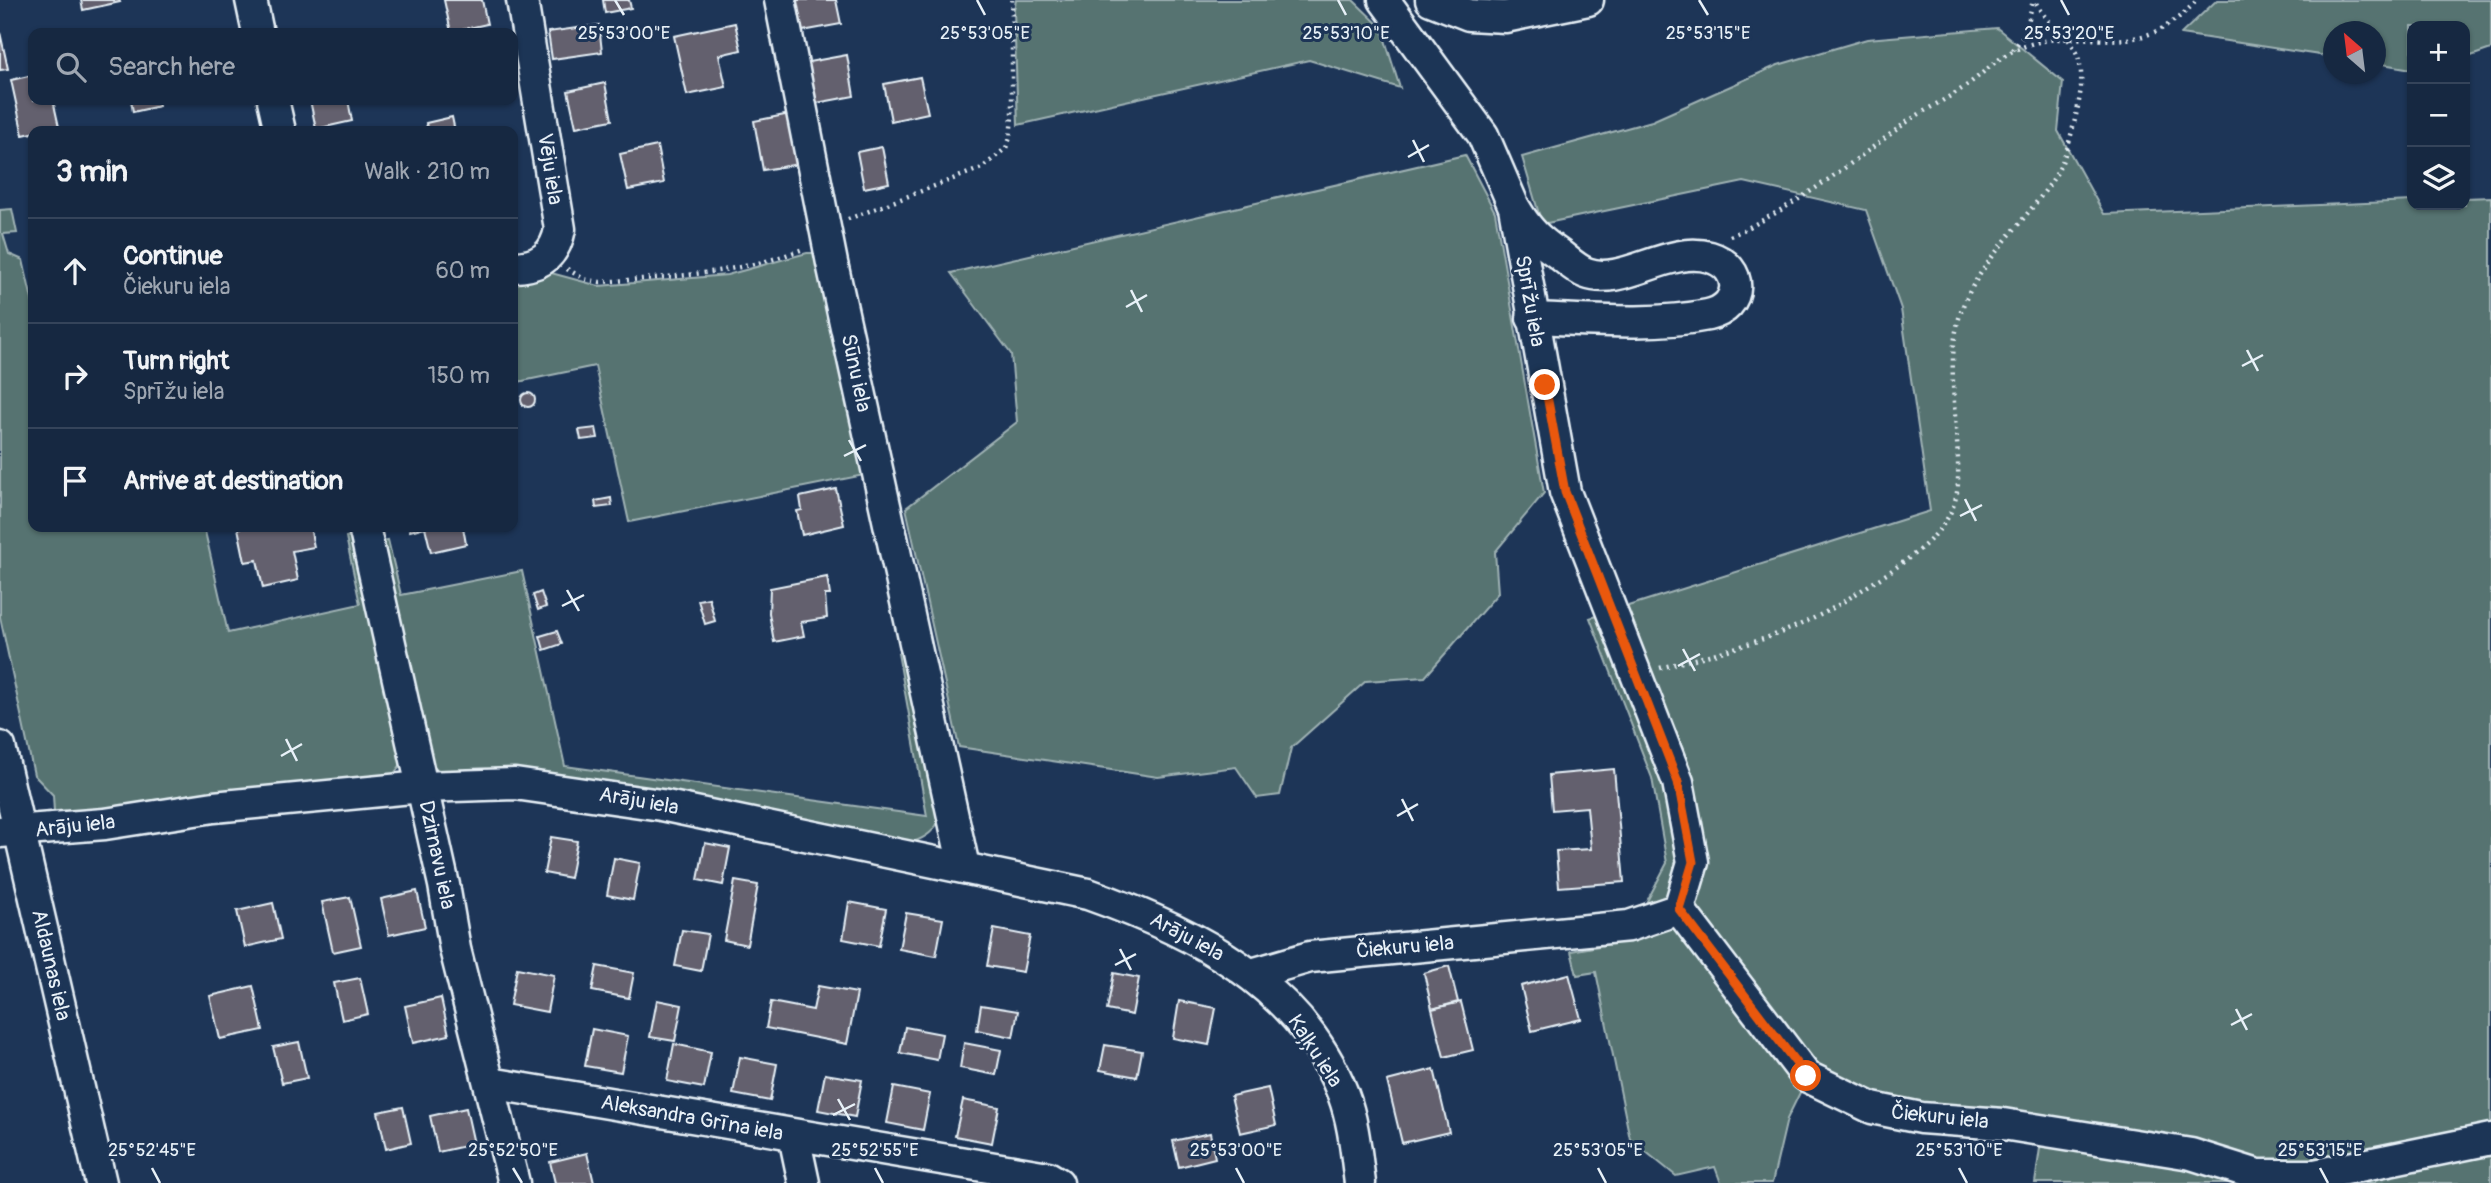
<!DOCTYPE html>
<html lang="en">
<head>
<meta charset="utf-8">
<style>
  :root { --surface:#162841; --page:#23344c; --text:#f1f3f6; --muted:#9ea6b1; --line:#35445a }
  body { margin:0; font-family:Pangolin,sans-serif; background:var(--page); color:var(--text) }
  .controls { position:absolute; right:21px; top:21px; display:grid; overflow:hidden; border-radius:14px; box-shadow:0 2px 5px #0004 }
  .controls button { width:63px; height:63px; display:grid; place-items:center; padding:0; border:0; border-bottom:2px solid var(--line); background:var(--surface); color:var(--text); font:35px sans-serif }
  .compass { position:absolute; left:2323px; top:21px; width:63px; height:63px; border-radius:50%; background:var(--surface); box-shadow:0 2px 5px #0004; rotate:332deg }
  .stop { position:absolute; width:21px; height:21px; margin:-16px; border:5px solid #ea580c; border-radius:50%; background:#fff }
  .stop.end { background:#ea580c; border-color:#fff; box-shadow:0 2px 7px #0008 }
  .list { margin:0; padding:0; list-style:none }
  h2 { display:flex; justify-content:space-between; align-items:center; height:91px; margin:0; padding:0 28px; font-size:30px }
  h2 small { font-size:23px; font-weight:400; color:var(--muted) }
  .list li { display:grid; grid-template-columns:46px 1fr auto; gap:21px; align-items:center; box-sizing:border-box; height:105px; padding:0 28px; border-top:2px solid var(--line) }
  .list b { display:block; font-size:26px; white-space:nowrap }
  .list p { margin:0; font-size:23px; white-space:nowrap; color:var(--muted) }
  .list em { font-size:23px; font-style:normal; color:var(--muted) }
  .icon { flex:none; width:38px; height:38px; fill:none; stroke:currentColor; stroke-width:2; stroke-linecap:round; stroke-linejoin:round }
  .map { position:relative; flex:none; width:2491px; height:1183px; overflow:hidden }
  .search { position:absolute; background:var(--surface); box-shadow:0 2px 5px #0004; left:28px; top:28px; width:490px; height:77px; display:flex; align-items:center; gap:18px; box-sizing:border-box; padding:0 24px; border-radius:14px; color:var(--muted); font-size:26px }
  .panel { position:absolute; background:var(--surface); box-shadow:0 2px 5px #0004; left:28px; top:126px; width:490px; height:406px; border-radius:14px }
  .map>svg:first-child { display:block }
</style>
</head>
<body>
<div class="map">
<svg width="2491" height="1183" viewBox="0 0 2491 1183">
  <rect width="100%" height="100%" fill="#1d3557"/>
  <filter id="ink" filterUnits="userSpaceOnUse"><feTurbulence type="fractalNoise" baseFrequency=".0143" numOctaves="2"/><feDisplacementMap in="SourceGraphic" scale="14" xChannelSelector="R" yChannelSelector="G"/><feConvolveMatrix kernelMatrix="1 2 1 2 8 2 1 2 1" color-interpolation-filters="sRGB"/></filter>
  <g filter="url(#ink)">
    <g fill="#567371" stroke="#9fb2b4" stroke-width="2">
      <polygon points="1016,0 1353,0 1381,27 1400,88 1309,60 1018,125 1014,10"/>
      <polygon points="2217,0 2491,0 2491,49 2465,58 2465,26 2412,26 2412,69 2376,63 2376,32 2334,32 2333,57 2181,34"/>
      <polygon points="1997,28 2063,82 2058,131 2104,214 2412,201 2412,205 2465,205 2465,198 2491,197 2491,1183 2234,1183 2233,1154 1870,1096 1814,1064 1787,1119 1772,1183 1721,1183 1715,1167 1676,1176 1630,1139 1596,972 1577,975 1571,951 1626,941 1667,863 1652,778 1590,618 1930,511 1901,309 1866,210 1744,182 1542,224 1522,157 1652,121 1778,65 1867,39"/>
      <polygon points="1465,155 1495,212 1544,493 1495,552 1498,593 1425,677 1366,681 1291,748 1280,795 1257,798 1236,767 1158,777 959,747 906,508 1017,422 1011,354 951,273"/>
      <polygon points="12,209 17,233 3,234 9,254 23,260 33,304 33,527 204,527 228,633 360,604 346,537 354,535 403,762 392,776 60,815 54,812 53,795 34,775 0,617 0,210"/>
      <polygon points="807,253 818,253 864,475 629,522 595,366 513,383 513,273 544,271 599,286 727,275"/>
      <path d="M388,540L401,595L522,571L565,766L927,816L898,653L910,652L941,816C935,831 927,837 913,842L440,771L433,766L382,541Z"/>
      <polygon points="2041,1141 2192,1167 2232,1183 2035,1183"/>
    </g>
    <g fill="#63616e" stroke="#e8f1f8" stroke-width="2">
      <polygon points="81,0 119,0 120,2 83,10"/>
      <polygon points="444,0 482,0 487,24 451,32"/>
      <polygon points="603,0 629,0 631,8 605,13"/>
      <polygon points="791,0 836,0 841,24 797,32"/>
      <polygon points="735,23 741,50 719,55 726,87 687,95 674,36"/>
      <polygon points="599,25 602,52 552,59 548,32"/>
      <polygon points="0,32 8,69 0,70"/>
      <polygon points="847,55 854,96 811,104 803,63"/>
      <polygon points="33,75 33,100 53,100 59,127 23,135 11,80"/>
      <polygon points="920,77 928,113 891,121 884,84"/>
      <polygon points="605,83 612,120 576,127 568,91"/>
      <polygon points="131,100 157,100 159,106 133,112"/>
      <polygon points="310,100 348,100 352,121 316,129"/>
      <polygon points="790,114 799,164 763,170 754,121"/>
      <polygon points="452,117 455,131 428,131 426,123"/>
      <polygon points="657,146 664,183 628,190 620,154"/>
      <polygon points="882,147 889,183 864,188 857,152"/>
      <circle cx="528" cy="400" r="7"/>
      <polygon points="596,428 598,438 581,440 579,430"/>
      <polygon points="836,489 844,525 802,535 797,511 802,510 800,497"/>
      <polygon points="611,498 612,506 596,508 595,501"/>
      <polygon points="310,527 314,547 292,551 298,580 263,588 257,560 245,562 238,528"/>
      <polygon points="409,527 463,527 466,544 431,552 425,527 410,531"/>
      <polygon points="827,577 830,595 825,595 827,618 801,622 804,636 774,642 769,613 770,588"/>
      <polygon points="541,592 546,607 538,610 533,595"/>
      <polygon points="709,598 715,621 705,624 698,600"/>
      <polygon points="557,631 562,644 544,650 540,636"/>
      <polygon points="1614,769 1624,882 1559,887 1556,851 1591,849 1587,807 1552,810 1549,775"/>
      <polygon points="551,837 577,841 570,878 544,873"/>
      <polygon points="705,843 730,848 723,885 698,880"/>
      <polygon points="614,858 640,863 633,900 607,895"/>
      <polygon points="735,881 758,885 747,945 724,940"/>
      <polygon points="417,891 425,927 389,935 381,899"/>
      <polygon points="350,897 361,946 333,952 322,902"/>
      <polygon points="849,902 886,909 879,946 843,939"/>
      <polygon points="273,903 281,939 245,947 237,911"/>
      <polygon points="906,913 943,919 936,956 899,949"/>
      <polygon points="994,929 1030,936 1023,972 987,966"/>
      <polygon points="682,930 708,934 701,971 675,966"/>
      <polygon points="597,966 634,973 629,998 592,991"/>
      <polygon points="1449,966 1458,1002 1432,1009 1424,973"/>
      <polygon points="517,968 554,975 547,1012 510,1005"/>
      <polygon points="1114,973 1139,978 1132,1015 1107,1010"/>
      <polygon points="1569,974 1581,1019 1532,1031 1521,986"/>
      <polygon points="360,978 368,1014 342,1020 334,983"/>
      <polygon points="253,986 263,1030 220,1039 210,996"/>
      <polygon points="818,986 857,993 847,1044 766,1028 771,1002 813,1010"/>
      <polygon points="441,998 449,1035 413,1043 405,1006"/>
      <polygon points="657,1000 682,1005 675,1041 650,1037"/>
      <polygon points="1179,1001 1216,1008 1209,1045 1173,1038"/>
      <polygon points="1461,1002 1473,1050 1444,1057 1432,1009"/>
      <polygon points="981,1005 1018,1011 1013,1037 977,1030"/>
      <polygon points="905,1027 942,1034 937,1060 900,1053"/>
      <polygon points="592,1029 628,1036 621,1072 585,1066"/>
      <polygon points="299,1042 307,1078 282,1083 273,1047"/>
      <polygon points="964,1043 1001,1050 996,1075 960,1068"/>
      <polygon points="674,1044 711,1052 704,1088 667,1081"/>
      <polygon points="1105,1045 1142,1051 1137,1077 1100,1070"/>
      <polygon points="740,1057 777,1064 770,1101 733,1094"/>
      <polygon points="1434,1069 1449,1132 1402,1143 1387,1081"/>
      <polygon points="825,1074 862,1080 855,1117 818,1110"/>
      <polygon points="894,1087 930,1094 923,1130 887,1123"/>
      <polygon points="1268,1088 1276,1125 1240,1133 1231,1096"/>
      <polygon points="963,1100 999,1107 992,1143 955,1136"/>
      <polygon points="403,1107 411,1143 386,1149 378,1112"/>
      <polygon points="466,1108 474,1144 438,1152 430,1116"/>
      <polygon points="1210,1133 1215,1158 1179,1167 1173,1141"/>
      <polygon points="587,1153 594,1183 555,1183 550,1162"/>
    </g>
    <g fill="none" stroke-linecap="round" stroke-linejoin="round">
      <g stroke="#e8f1f8" stroke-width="35">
        <g id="minor">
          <polyline points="251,0 258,33"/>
          <polyline points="780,0 832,263 964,867"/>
          <polyline points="1384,0 1483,135 1514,207 1565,492 1678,782 1693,862 1679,909"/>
          <polyline points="1431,0 1469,15 1505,17 1588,0"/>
          <polyline points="273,100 280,131"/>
          <path d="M1516,210C1528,231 1540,241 1560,255C1568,261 1576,269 1586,273C1623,287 1668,245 1710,257C1744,267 1744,307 1708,315C1654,326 1587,320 1532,318"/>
          <path d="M513,267C540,267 555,255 560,229L522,0"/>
          <polyline points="364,527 444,885 455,949 514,1183"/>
          <polyline points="0,747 101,1183"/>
          <path d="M0,832L105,824L214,807L422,787L515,784L661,805L1088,894C1193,931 1300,984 1343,1094C1354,1123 1356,1153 1360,1183"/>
          <polyline points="1679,909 1806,1076 1872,1108 1921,1118 2003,1124 2191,1154 2258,1175 2315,1175 2491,1139"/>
          <polyline points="1252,974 1310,957 1629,926 1679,909"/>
          <polyline points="490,1083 1048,1177 1058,1183"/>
          <polyline points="794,1136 804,1183"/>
        </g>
      </g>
      <g stroke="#e8f1f8" stroke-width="4.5" stroke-dasharray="2 5" stroke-linecap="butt">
        <polyline points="2013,50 2026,32 2033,0"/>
        <polyline points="848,219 982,168 1006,148 1010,138 1012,117 1012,0"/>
        <path d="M1730,236C1792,209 1846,167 1900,127C1920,112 1942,102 1963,88C1981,76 1995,59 2015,50C2085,18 2133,71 2197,0"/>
        <path d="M567,269L584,279L600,282C669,277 739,274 803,249"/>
        <path d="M1660,668C1712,654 1767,642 1816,617C1841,605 1864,588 1888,573C1921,550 1958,524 1958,480C1960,422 1941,357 1965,301C1986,255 2028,219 2055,176C2066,158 2072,132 2077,111C2081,93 2084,72 2077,54C2069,32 2043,23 2035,0"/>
      </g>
      <use href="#minor" stroke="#1d3557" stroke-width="30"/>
    </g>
  </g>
  <g fill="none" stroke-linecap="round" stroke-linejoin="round" filter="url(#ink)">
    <polyline stroke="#ea580c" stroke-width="9" points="1545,385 1565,492 1678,782 1693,862 1679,909 1806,1076"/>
  </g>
  <path fill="none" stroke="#e8f1f8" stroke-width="2.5" d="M615,0L624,15M977,0L985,15M1338,0L1346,15M1699,0L1708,15M2061,0L2069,15M1413,140L1424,162M1408,157L1429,145M1131,290L1142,312M1126,307L1147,295M2247,350L2258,371M2242,366L2263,355M849,440L861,461M844,456L866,445M1965,499L1976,521M1960,516L1982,505M567,590L579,611M562,606L584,595M1683,649L1695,671M1678,666L1700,654M286,739L297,761M281,756L302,744M1402,799L1413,821M1397,816L1418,804M1120,949L1131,970M1115,965L1136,954M2236,1009L2247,1030M2231,1025L2252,1014M838,1099L850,1120M833,1115L855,1104M152,1168L160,1183M513,1168L522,1183M875,1168L883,1183M1236,1168L1244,1183M1598,1168L1606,1183M1959,1168L1967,1183M2320,1168L2328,1183"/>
  <g text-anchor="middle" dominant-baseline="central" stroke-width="6" stroke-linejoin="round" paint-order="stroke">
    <g font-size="21" fill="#e8f1f8" stroke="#1d3557">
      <text transform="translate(550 169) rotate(81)">Vēju iela</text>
      <text transform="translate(1530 301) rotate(80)">Sprīžu iela</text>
      <text transform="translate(856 373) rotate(78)">Sūnu iela</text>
      <text transform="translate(639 801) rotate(10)">Arāju iela</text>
      <text transform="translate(75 826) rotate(-6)">Arāju iela</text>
      <text transform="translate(437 855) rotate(78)">Dzirnavu iela</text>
      <text transform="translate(1187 937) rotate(28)">Arāju iela</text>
      <text transform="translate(1405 947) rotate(-5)">Čiekuru iela</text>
      <text transform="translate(51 965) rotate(77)">Aldaunas iela</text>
      <text transform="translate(1315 1051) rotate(57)">Kaļķu iela</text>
      <text transform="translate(1940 1117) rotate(6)">Čiekuru iela</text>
      <text transform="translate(692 1118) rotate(10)">Aleksandra Grīna iela</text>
    </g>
  </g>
  <g font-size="18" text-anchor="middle" fill="#e8f1f8" stroke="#1d3557" stroke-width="6" stroke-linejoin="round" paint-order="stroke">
    <text x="624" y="39">25°53'00"E</text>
    <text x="985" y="39">25°53'05"E</text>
    <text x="1346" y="39">25°53'10"E</text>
    <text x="1708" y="39">25°53'15"E</text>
    <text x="2069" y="39">25°53'20"E</text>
    <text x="152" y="1156">25°52'45"E</text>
    <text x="513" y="1156">25°52'50"E</text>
    <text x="875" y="1156">25°52'55"E</text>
    <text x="1236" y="1156">25°53'00"E</text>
    <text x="1598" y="1156">25°53'05"E</text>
    <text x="1959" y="1156">25°53'10"E</text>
    <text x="2320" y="1156">25°53'15"E</text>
  </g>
</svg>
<div class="controls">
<button>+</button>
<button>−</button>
<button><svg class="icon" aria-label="layers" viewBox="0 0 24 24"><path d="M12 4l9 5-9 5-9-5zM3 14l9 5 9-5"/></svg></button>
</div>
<svg class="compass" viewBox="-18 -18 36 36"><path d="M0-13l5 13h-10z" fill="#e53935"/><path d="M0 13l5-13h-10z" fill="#9ea6b1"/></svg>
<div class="stop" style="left:1806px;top:1076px"></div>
<div class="stop end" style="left:1545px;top:385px"></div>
<div class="search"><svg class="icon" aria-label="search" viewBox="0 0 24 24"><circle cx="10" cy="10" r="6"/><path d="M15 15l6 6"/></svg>Search here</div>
<section class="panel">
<h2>3 min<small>Walk · 210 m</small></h2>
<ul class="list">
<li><svg class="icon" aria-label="ahead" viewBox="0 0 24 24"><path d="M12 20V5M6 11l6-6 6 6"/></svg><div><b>Continue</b><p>Čiekuru iela</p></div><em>60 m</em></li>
<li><svg class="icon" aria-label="right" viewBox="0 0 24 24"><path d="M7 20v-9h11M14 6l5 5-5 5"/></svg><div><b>Turn right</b><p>Sprīžu iela</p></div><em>150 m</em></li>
<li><svg class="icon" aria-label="arrive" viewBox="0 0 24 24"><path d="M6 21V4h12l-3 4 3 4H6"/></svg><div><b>Arrive at destination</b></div></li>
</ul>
</section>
</div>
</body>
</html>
